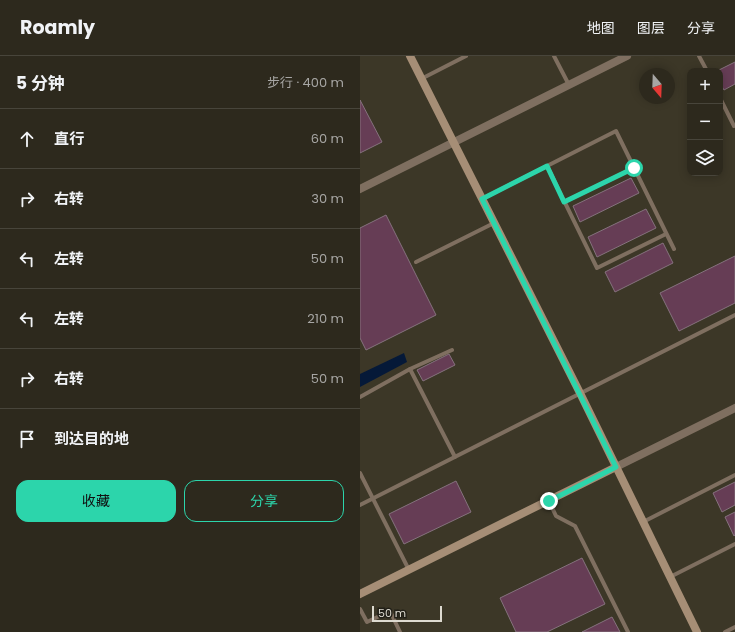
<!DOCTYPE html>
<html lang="zh">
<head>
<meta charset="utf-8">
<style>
  :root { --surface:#2d291d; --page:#353126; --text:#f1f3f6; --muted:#a7a6a4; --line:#48453b; --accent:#2cd5ab }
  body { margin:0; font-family:Poppins,"Noto Sans SC",sans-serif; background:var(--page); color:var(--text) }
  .controls { position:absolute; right:12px; top:12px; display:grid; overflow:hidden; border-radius:8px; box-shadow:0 2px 10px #0003 }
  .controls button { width:36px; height:36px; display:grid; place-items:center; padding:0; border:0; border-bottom:1px solid var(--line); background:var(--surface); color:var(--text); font:20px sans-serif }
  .compass { position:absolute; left:279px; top:12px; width:36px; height:36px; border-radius:50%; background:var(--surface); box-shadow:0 2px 10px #0003; rotate:161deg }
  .scale { position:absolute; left:12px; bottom:10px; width:70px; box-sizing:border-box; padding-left:4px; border:2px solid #dddad0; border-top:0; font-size:11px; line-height:14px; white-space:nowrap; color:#dddad0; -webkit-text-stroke:3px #211f17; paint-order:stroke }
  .stop { position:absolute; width:12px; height:12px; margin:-9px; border:3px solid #2cd5ab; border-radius:50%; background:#fff }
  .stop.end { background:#2cd5ab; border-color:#fff; box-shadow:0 1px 4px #0008 }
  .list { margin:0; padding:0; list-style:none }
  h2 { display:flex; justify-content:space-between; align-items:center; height:52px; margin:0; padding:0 16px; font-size:17px }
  h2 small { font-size:13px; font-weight:400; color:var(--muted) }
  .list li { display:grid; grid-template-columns:26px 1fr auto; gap:12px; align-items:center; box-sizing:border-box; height:60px; padding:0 16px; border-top:1px solid var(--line) }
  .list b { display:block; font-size:15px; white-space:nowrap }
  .list em { font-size:13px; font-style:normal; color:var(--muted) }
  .actions { display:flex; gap:8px; padding:12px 16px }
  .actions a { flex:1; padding:9px 0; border:1px solid var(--accent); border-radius:12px; text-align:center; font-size:14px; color:var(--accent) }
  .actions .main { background:var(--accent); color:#111 }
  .icon { flex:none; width:22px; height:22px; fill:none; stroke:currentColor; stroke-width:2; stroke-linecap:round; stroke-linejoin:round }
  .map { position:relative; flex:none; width:375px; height:576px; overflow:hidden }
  header { display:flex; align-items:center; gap:24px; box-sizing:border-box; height:56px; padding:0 20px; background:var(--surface); border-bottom:1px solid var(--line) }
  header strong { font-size:19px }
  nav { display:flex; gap:22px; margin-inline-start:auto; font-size:14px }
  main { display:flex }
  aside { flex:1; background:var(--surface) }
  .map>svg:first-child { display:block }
</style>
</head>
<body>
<header>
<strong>Roamly</strong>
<nav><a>地图</a><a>图层</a><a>分享</a></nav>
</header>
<main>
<aside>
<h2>5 分钟<small>步行 · 400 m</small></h2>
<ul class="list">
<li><svg class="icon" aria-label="ahead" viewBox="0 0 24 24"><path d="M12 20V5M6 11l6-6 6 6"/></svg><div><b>直行</b></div><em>60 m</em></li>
<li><svg class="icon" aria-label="right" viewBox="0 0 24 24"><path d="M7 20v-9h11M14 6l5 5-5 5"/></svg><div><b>右转</b></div><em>30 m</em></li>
<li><svg class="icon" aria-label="left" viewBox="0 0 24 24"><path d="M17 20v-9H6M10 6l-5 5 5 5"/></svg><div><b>左转</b></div><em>50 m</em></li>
<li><svg class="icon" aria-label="left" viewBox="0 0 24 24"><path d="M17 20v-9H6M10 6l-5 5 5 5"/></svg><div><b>左转</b></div><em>210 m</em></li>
<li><svg class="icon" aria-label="right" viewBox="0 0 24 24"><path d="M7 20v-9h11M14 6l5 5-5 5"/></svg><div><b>右转</b></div><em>50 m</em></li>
<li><svg class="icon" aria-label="arrive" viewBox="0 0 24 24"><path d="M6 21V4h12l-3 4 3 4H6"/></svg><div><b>到达目的地</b></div></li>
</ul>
<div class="actions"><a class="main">收藏</a><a>分享</a></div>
</aside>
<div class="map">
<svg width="375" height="576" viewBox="0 0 375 576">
  <rect width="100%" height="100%" fill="#3c3727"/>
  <polygon fill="#051938" points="44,297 47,306 0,331 0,318"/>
  <g fill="#663d55" stroke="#85727d">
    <polygon points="375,6 375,28 364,34 360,27 360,15 357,15"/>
    <polygon points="0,44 22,86 0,97"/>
    <polygon points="271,122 279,137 220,166 213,150"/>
    <polygon points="286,153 296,172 237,201 228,181"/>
    <polygon points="26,159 76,259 6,294 0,282 0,172"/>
    <polygon points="303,187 313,207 255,236 245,216"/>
    <polygon points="375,200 375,247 319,275 300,237"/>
    <polygon points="89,298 95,309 63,325 57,314"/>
    <polygon points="96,425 111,456 44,488 29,458"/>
    <polygon points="375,426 375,449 362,456 353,437"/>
    <polygon points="375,456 375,479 374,480 365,461"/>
    <polygon points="222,502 245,548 187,576 156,576 140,542"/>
    <polygon points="252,561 260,576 222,576"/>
  </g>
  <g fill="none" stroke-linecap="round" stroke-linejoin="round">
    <g stroke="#7f6f60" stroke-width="4">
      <polyline points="194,0 209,29"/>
      <polyline points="339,0 347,15"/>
      <polyline points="61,23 106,0"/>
      <polyline points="360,42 374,70"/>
      <polyline points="187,110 237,212 306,178"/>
      <polyline points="122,143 256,75 314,193"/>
      <polyline points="204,146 274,112"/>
      <polyline points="56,206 134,167"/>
      <polyline points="50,313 95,401"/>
      <polyline points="0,341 50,313 92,294"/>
      <polyline points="0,417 49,514"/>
      <polyline points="189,445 196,460 215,470 268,576"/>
      <polyline points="0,449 375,259"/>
      <polyline points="283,466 375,419"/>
      <polyline points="310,521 375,488"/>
      <polyline points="0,553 7,566 30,555 40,576"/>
      <polyline points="365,576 375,571"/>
    </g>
    <g stroke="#7f6f60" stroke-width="8">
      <polyline points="0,133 267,0"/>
      <polyline points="256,411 375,352"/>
    </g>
    <g stroke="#a68e76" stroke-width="8">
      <polyline points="50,0 220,337 337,576"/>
      <polyline points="0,538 256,411"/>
    </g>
  </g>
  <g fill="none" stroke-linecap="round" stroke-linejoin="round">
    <polyline stroke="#2cd5ab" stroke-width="5" points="189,445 256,411 122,143 187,110 204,146 274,112"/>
  </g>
</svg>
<div class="controls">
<button>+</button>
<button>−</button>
<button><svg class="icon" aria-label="layers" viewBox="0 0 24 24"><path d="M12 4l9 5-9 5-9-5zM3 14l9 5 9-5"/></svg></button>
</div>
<svg class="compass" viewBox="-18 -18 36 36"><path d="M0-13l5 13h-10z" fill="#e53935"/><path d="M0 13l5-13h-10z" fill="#a7a6a4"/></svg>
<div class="scale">50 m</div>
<div class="stop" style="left:274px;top:112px"></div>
<div class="stop end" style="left:189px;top:445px"></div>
</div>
</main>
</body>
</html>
